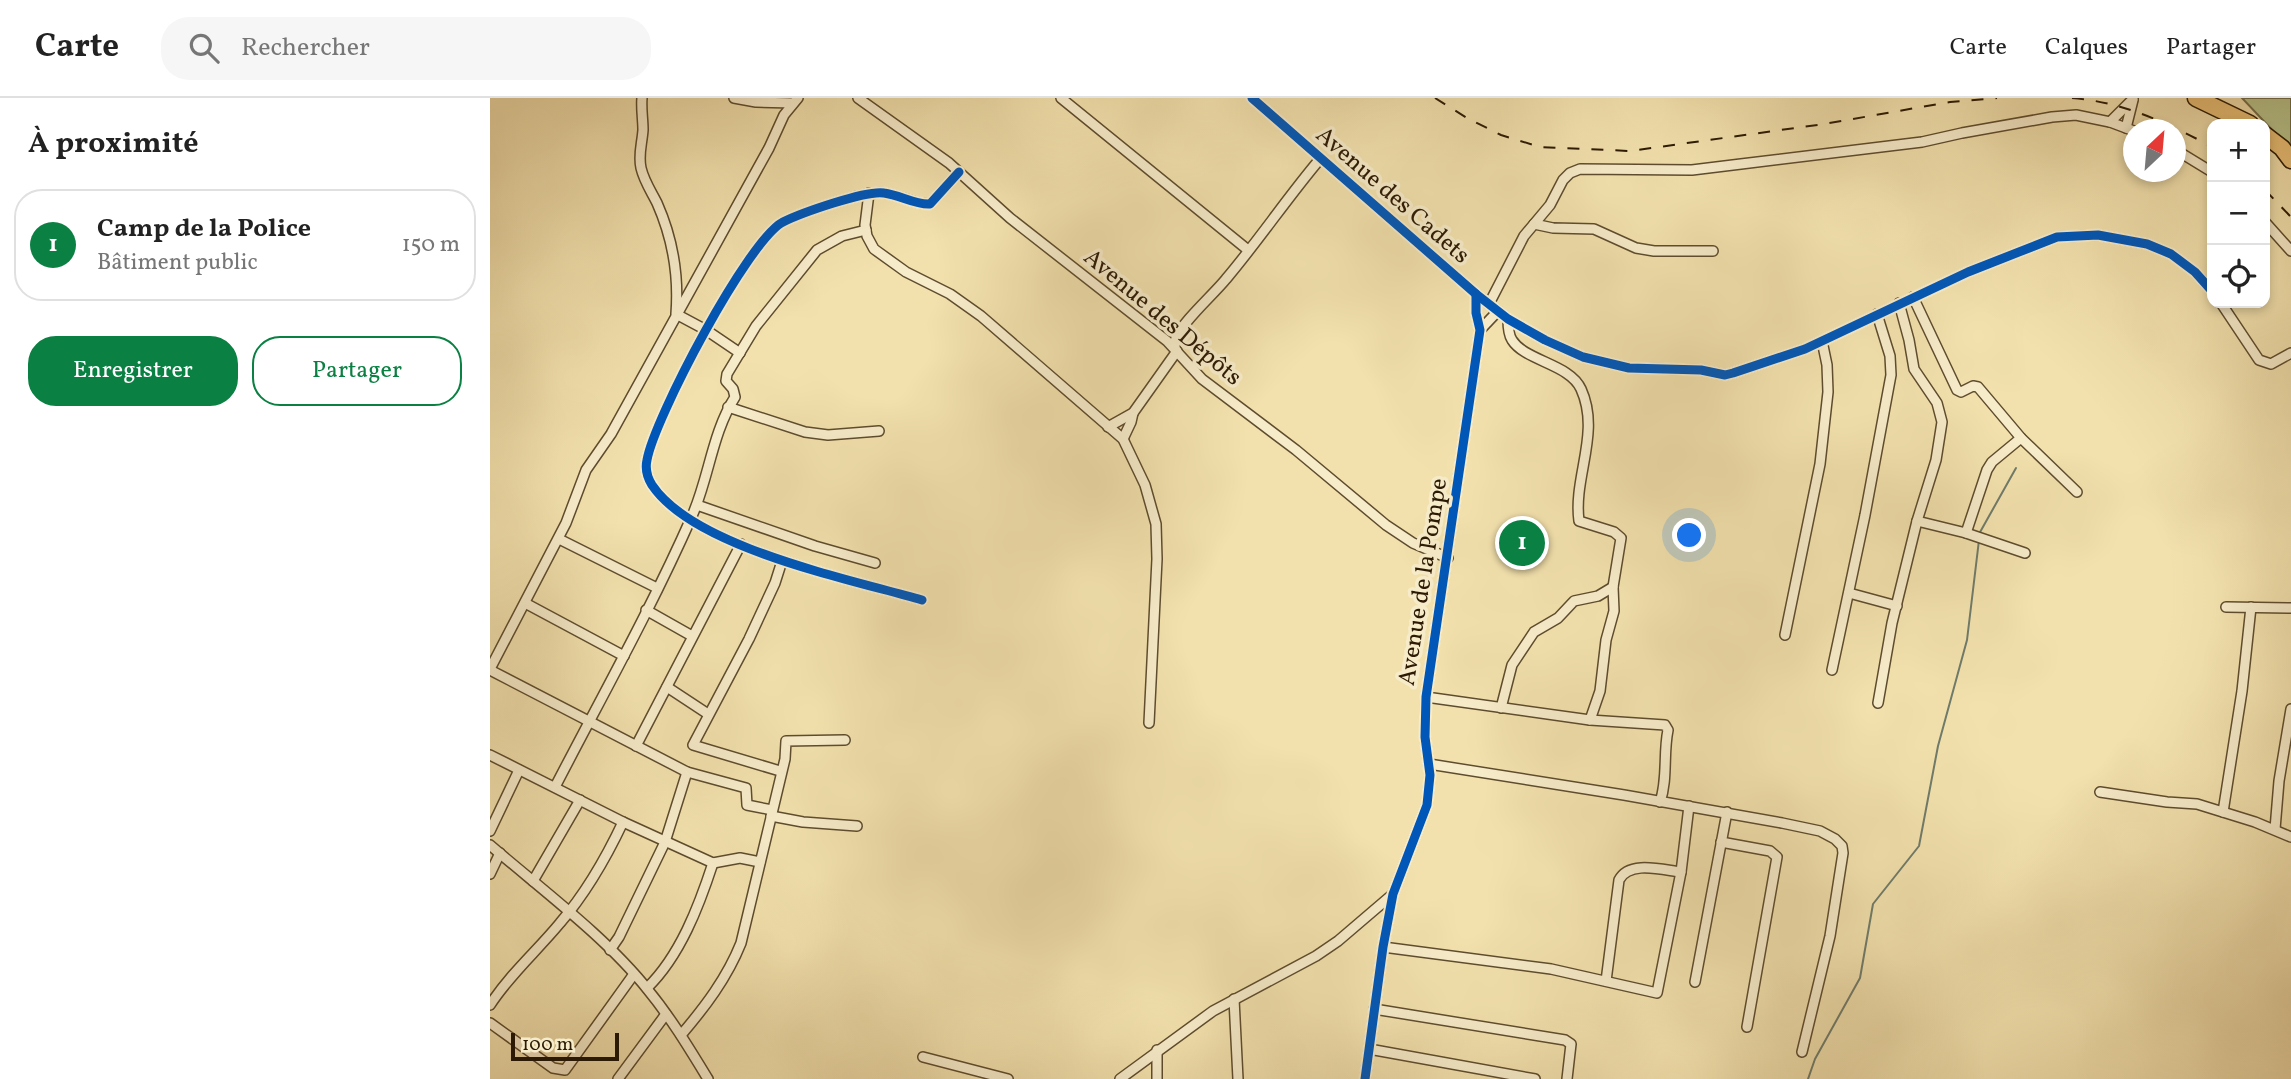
<!DOCTYPE html>
<html lang="fr">
<head>
<meta charset="utf-8">
<style>
  :root { --surface:#fff; --page:#f6f6f6; --text:#222; --muted:#767676; --line:#e0e0e0; --accent:#0b8043 }
  body { margin:0; font-family:Vollkorn,serif; background:var(--page); color:var(--text) }
  .controls { position:absolute; right:21px; top:21px; display:grid; overflow:hidden; border-radius:14px; box-shadow:0 4px 10px #0003 }
  .controls button { width:63px; height:63px; display:grid; place-items:center; padding:0; border:0; border-bottom:2px solid var(--line); background:var(--surface); color:var(--text); font:35px sans-serif }
  .compass { position:absolute; left:1633px; top:21px; width:63px; height:63px; border-radius:50%; background:var(--surface); box-shadow:0 4px 10px #0003; rotate:26deg }
  .scale { position:absolute; left:21px; bottom:18px; width:108px; box-sizing:border-box; padding-left:7px; border:4px solid #2c1a04; border-top:0; font-size:19px; line-height:24px; white-space:nowrap; color:#2c1a04; -webkit-text-stroke:5px #f7ecca; paint-order:stroke }
  .you { position:absolute; left:1200px; top:438px; width:24px; height:24px; margin:-18px; border:5px solid #fff; border-radius:50%; background:#1a73e8; box-shadow:0 0 0 10px #1a73e833 }
  .badge { display:grid; place-items:center; width:46px; height:46px; border-radius:50%; background:var(--accent); color:#fff; font-size:23px; font-weight:700 }
  .pin { position:absolute; translate:-50% -50%; border:4px solid #fff; box-shadow:0 2px 7px #0006 }
  .list { margin:0; padding:0; list-style:none }
  h2 { display:flex; justify-content:space-between; align-items:center; height:91px; margin:0; padding:0 28px; font-size:30px }
  h2 small { font-size:23px; font-weight:400; color:var(--muted) }
  .list li { display:grid; grid-template-columns:46px 1fr auto; gap:21px; align-items:center; box-sizing:border-box; height:112px; margin:0 14px 14px; padding:0 14px; border:2px solid var(--line); border-radius:28px }
  .list b { display:block; font-size:26px; white-space:nowrap }
  .list p { margin:0; font-size:23px; white-space:nowrap; color:var(--muted) }
  .list em { font-size:23px; font-style:normal; color:var(--muted) }
  .actions { display:flex; gap:14px; padding:21px 28px }
  .actions a { flex:1; padding:16px 0; border:2px solid var(--accent); border-radius:28px; text-align:center; font-size:24px; color:var(--accent) }
  .actions .main { background:var(--accent); color:#fff }
  .icon { flex:none; width:38px; height:38px; fill:none; stroke:currentColor; stroke-width:2; stroke-linecap:round; stroke-linejoin:round }
  .map { position:relative; flex:none; width:1801px; height:981px; overflow:hidden }
  header { display:flex; align-items:center; gap:42px; box-sizing:border-box; height:98px; padding:0 35px; background:var(--surface); border-bottom:2px solid var(--line) }
  header strong { font-size:33px }
  nav { display:flex; gap:38px; margin-inline-start:auto; font-size:24px }
  .search { width:490px; height:63px; background:var(--page); display:flex; align-items:center; gap:18px; box-sizing:border-box; padding:0 24px; border-radius:28px; color:var(--muted); font-size:26px }
  main { display:flex }
  aside { flex:1; background:var(--surface) }
  .map>svg:first-child { display:block }
</style>
</head>
<body>
<header>
<strong>Carte</strong>
<div class="search"><svg class="icon" aria-label="search" viewBox="0 0 24 24"><circle cx="10" cy="10" r="6"/><path d="M15 15l6 6"/></svg>Rechercher</div>
<nav><a>Carte</a><a>Calques</a><a>Partager</a></nav>
</header>
<main>
<aside>
<h2>À proximité<small></small></h2>
<ul class="list">
<li><span class="badge">1</span><div><b>Camp de la Police</b><p>Bâtiment public</p></div><em>150 m</em></li>
</ul>
<div class="actions"><a class="main">Enregistrer</a><a>Partager</a></div>
</aside>
<div class="map">
<svg width="1801" height="981" viewBox="0 0 1801 981">
  <rect width="100%" height="100%" fill="#f2e1ad"/>
  <filter id="stains"><feTurbulence type="fractalNoise" baseFrequency=".00286" numOctaves="4"/><feColorMatrix values="0 0 0 0 .2 0 0 0 0 .09 0 0 0 0 .02 0 0 0 .5 -.17"/></filter>
  <radialGradient id="worn" r=".72"><stop offset=".6" stop-color="#630" stop-opacity="0"/><stop offset="1" stop-color="#630" stop-opacity=".3"/></radialGradient>
  <polygon fill="#b7c38c" stroke="#726e48" stroke-width="2" points="1752,0 1801,0 1801,52"/>
  <g fill="none" stroke-linecap="round" stroke-linejoin="round">
    <g stroke="#6f7b6b" stroke-width="2">
      <polyline points="1489,436 1526,370"/>
      <polyline points="1318,981 1325,961 1370,880 1383,806 1429,748 1448,648 1477,542 1489,442"/>
    </g>
    <g stroke="#5e4c2e" stroke-width="12">
      <g id="street">
        <path d="M152,0C151,11 153,21 153,32C152,46 148,57 151,70C154,83 161,93 167,105C183,141 189,177 186,216L216,232L250,255"/>
        <polyline points="244,0 266,4 303,5"/>
        <polyline points="368,0 459,65 520,120 677,243 712,281 806,352 896,427 923,445 958,460"/>
        <polyline points="571,0 758,152"/>
        <polyline points="762,0 986,196 1018,221 1055,242 1093,259 1139,270 1211,272 1235,277 1243,275 1315,251 1478,174 1567,139 1608,137 1657,146 1681,156 1705,174 1722,193"/>
        <polyline points="1620,24 1643,1"/>
        <polyline points="1636,30 1643,2"/>
        <polyline points="1686,52 1722,74"/>
        <polyline points="379,95 375,127 377,138 384,151 416,174 460,196 491,218 633,341 655,387 666,426 667,461 659,625"/>
        <polyline points="1775,124 1801,153"/>
        <polyline points="1044,126 1063,130 1104,131 1146,150 1164,153 1223,153"/>
        <polyline points="1423,199 1467,292 1471,294 1483,288 1488,289 1531,340 1587,394"/>
        <polyline points="1731,205 1769,262 1781,266 1801,255"/>
        <polyline points="999,206 1034,138 1060,107 1073,82 1080,75 1090,71 1202,72 1251,66 1432,44 1472,35 1562,19 1586,17 1620,24 1644,33"/>
        <path d="M1018,221C1018,227 1018,236 1022,242C1035,263 1080,266 1091,291C1111,335 1083,379 1089,423L1124,434L1131,440L1123,489L1124,513L1116,542L1110,593L1100,622"/>
        <polyline points="990,232 1008,213"/>
        <path d="M685,250C685,247 685,243 686,240C692,224 724,196 736,181C769,142 797,100 830,61"/>
        <polyline points="238,309 315,334 338,337 389,333"/>
        <polyline points="618,329 643,315 687,253"/>
        <polyline points="633,341 641,324 643,315"/>
        <polyline points="207,407 325,448 385,465"/>
        <polyline points="1427,423 1476,435 1535,455"/>
        <polyline points="1476,435 1497,372 1502,364 1531,340"/>
        <polyline points="69,441 167,490"/>
        <polyline points="1359,495 1407,508"/>
        <path d="M432,502C360,481 204,450 162,387C157,379 155,371 157,362C164,321 258,142 293,124C311,115 376,92 394,95C410,97 425,107 440,106L469,74"/>
        <polyline points="35,505 134,558"/>
        <polyline points="1736,509 1801,510"/>
        <polyline points="156,512 202,538"/>
        <polyline points="1295,537 1330,366 1338,294 1337,267 1332,243"/>
        <polyline points="0,571 76,425 96,372 121,336 279,50 294,17 308,0"/>
        <polyline points="0,572 197,674 256,690 257,707 282,712"/>
        <polyline points="1342,572 1375,417 1401,277 1400,258 1387,216"/>
        <polyline points="177,589 218,616"/>
        <path d="M936,599L1100,622L1175,627L1178,632C1173,656 1178,681 1170,704"/>
        <polyline points="1388,605 1402,525 1427,423 1446,362 1452,324 1447,305 1424,271 1419,242 1409,205"/>
        <polyline points="1011,610 1022,567 1044,534 1068,520 1084,503 1108,498 1123,489"/>
        <polyline points="146,648 251,446"/>
        <polyline points="0,657 133,724 223,765 250,760 270,764"/>
        <polyline points="939,666 1134,697 1292,725 1330,733 1345,741 1352,748 1353,755 1340,838 1312,954"/>
        <polyline points="290,673 203,647 259,541 285,485 292,463"/>
        <path d="M65,689C111,600 161,511 202,418C219,380 222,335 245,299L243,291L236,283L237,276L266,228L327,152L352,138L376,132"/>
        <polyline points="1610,694 1677,704 1707,706 1765,724 1801,739"/>
        <polyline points="1733,714 1752,593 1761,509"/>
        <polyline points="281,718 313,724 367,728"/>
        <polyline points="1785,731 1789,683 1801,611"/>
        <polyline points="0,733 29,672"/>
        <polyline points="1231,744 1280,753 1287,759 1257,929"/>
        <path d="M0,747C51,791 117,840 158,892C181,920 199,950 218,981"/>
        <polyline points="0,776 10,755"/>
        <polyline points="43,783 90,702"/>
        <polyline points="893,849 1061,871 1167,895 1191,774 1199,708"/>
        <polyline points="120,852 129,839 175,744 197,674"/>
        <path d="M1116,883L1129,782C1139,762 1173,772 1191,774"/>
        <polyline points="1205,884 1237,714"/>
        <path d="M157,890C190,858 209,808 223,765"/>
        <polyline points="744,901 748,981"/>
        <path d="M0,907C20,876 47,853 70,825C96,795 116,760 133,724"/>
        <polyline points="884,911 1075,942 1081,946 1077,981"/>
        <polyline points="0,925 63,970 75,972 144,876"/>
        <path d="M191,937C215,909 237,880 251,845L295,661L296,643L355,642"/>
        <polyline points="879,951 1045,981"/>
        <polyline points="433,959 518,981"/>
        <polyline points="128,981 176,916"/>
        <polyline points="630,981 723,913 826,858 848,843 903,796"/>
        <polyline points="667,981 667,952"/>
        <polyline points="875,981 893,849 903,796 937,707 940,677 935,639 936,599 990,232 986,215 986,196"/>
      </g>
    </g>
    <g stroke="#2c1a04" stroke-width="19">
      <g id="highway">
        <polyline points="1706,0 1760,26"/>
        <polyline points="1775,37 1792,50 1801,62"/>
      </g>
    </g>
    <use href="#street" stroke="#f7ecca" stroke-width="9"/>
    <use href="#highway" stroke="#e9c076" stroke-width="16"/>
    <g stroke="#2c1a04" stroke-width="2" stroke-dasharray="12 12" stroke-linecap="butt">
      <polyline points="945,0 977,20 1011,37 1050,49 1140,53 1334,26 1460,4 1507,0"/>
      <path d="M1582,0C1633,4 1678,25 1722,49"/>
      <polyline points="1775,92 1801,119"/>
    </g>
    <g stroke="#f7ecca" stroke-width="13">
      <g id="cycleway">
        <polyline points="762,0 986,196 1018,221 1055,242 1093,259 1139,270 1211,272 1235,277 1243,275 1315,251 1478,174 1567,139 1608,137 1657,146 1681,156 1705,174 1722,193"/>
        <path d="M432,502C360,481 204,450 162,387C157,379 155,371 157,362C164,321 258,142 293,124C311,115 376,92 394,95C410,97 425,107 440,106L469,74"/>
        <polyline points="875,981 893,849 903,796 937,707 940,677 935,639 936,599 990,232 986,215 986,196"/>
      </g>
    </g>
    <use href="#cycleway" stroke="#0057b8" stroke-width="9"/>
  </g>
  <g text-anchor="middle" dominant-baseline="central" stroke-width="7" stroke-linejoin="round" paint-order="stroke">
    <g font-size="24" fill="#2c1a04" stroke="#f7ecca">
      <text transform="translate(902 98) rotate(41)">Avenue des Cadets</text>
      <text transform="translate(672 220) rotate(40)">Avenue des Dépôts</text>
      <text transform="translate(934 484) rotate(-81)">Avenue de la Pompe</text>
    </g>
  </g>
  <rect width="100%" height="100%" filter="url(#stains)"/>
  <rect width="100%" height="100%" fill="url(#worn)"/>
</svg>
<div class="controls">
<button>+</button>
<button>−</button>
<button><svg class="icon" aria-label="locate" viewBox="0 0 24 24"><circle cx="12" cy="12" r="6"/><path d="M12 2v4M12 18v4M2 12h4M18 12h4"/></svg></button>
</div>
<svg class="compass" viewBox="-18 -18 36 36"><path d="M0-13l5 13h-10z" fill="#e53935"/><path d="M0 13l5-13h-10z" fill="#767676"/></svg>
<div class="scale">100 m</div>
<div class="you"></div>
<div class="pin badge" style="left:1032px;top:445px">1</div>
</div>
</main>
</body>
</html>
